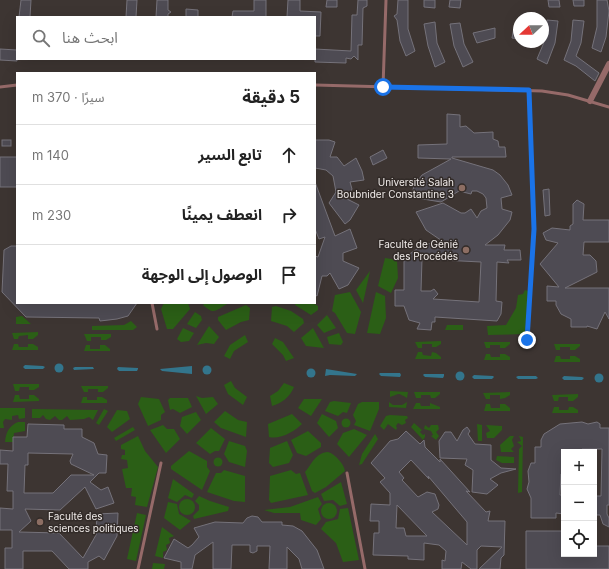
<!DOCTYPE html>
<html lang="ar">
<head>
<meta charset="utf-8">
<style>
  :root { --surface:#fff; --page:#f2f2f2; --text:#222; --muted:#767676; --line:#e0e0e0 }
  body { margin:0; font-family:Inter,"Noto Sans Arabic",sans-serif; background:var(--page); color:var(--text); direction:rtl }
  .controls { position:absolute; right:12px; bottom:12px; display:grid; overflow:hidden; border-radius:0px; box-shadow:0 4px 16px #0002 }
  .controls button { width:36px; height:36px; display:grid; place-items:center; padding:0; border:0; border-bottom:1px solid var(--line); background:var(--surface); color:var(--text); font:20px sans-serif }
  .compass { position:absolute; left:513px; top:12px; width:36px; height:36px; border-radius:50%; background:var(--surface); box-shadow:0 4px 16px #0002; rotate:248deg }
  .stop { position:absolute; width:12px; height:12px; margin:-9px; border:3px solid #1a73e8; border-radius:50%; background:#fff }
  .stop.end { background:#1a73e8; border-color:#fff; box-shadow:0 1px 4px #0008 }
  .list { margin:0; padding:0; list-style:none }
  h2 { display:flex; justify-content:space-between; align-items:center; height:52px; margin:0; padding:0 16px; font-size:17px }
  h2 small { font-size:13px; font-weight:400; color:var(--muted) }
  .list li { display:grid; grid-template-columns:26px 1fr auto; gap:12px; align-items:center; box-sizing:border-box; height:60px; padding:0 16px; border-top:1px solid var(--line) }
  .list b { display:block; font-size:15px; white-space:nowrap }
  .list em { font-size:13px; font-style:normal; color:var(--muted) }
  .icon { flex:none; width:22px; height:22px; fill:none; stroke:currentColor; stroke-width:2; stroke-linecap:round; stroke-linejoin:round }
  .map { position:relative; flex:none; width:609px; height:569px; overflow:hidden; direction:ltr }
  .search { position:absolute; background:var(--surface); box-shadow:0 4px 16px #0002; left:16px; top:16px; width:300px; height:44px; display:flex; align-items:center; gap:10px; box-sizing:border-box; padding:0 14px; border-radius:0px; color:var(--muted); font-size:15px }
  .panel { position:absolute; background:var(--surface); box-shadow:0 4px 16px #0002; left:16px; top:72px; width:300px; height:232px; border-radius:0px; direction:rtl }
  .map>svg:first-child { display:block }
</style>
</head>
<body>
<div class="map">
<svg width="609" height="569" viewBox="0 0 609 569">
  <rect width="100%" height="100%" fill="#3d3532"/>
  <g fill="#2b5f16">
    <polygon points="385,258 397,260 398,278 391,293 378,286"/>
    <polygon points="370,271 363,303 356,290"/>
    <polygon points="525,290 528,291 525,334 488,335 487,326 506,325 516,308 518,295 523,294"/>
    <polygon points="350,292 361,312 355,334 347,333 335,313 332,311 335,295"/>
    <polygon points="376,292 385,296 386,318 380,334 367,333"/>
    <polygon points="164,303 188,303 190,309 173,329 167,329 161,309"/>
    <path d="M205,303H227V304C215,311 214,315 203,305Z"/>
    <polygon points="296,303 313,303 318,306 318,310 311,315 295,305"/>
    <polygon points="246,305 250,308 249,320 241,322 226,330 218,320 218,317"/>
    <polygon points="276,306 291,311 303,319 304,323 294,332 287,326 271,321 272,307"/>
    <polygon points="195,312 201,316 202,320 196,328 187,324"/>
    <polygon points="327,315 336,328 324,333 317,325"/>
    <polygon points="22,316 31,324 16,324 16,317"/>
    <polygon points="131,321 137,327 133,330 92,330 92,326 124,325"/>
    <polygon points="447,325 463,325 463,330 445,330"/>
    <polygon points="209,326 219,337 214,344 206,343 197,345"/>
    <polygon points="183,328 194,333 189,341 181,342 177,339"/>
    <polygon points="313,328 324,348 306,346 301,338"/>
    <polygon points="38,332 38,335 33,339 28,339 28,335 19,336 18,339 14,339 12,333"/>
    <polygon points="339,333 343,342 341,345 329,344 327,337"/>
    <polygon points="84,334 111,334 111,337 106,340 101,340 101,337 91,337 91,341 87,341"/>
    <polygon points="245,335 248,342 234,351 230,359 224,356 230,345"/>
    <polygon points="275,338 283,342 294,358 286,361 283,355 272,344"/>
    <polygon points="441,341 441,344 436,347 432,347 432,344 422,344 422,348 418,348 415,342"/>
    <polygon points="484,342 510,342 510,344 505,348 500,348 500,345 490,345 490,348 486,348"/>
    <polygon points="14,344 18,344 19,347 28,347 28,344 33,344 38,347 38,350 12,350"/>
    <polygon points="554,344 580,344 580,346 575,350 570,350 570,347 560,347 560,350 556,350"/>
    <polygon points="86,345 90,345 90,349 100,349 100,345 105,345 110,349 110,351 84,351"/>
    <polygon points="418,352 422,352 423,355 431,356 432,352 436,353 441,357 441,359 415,359"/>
    <polygon points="486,354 490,354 491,357 500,357 500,354 505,354 510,357 510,360 484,360"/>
    <polygon points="556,356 560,356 561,359 570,359 570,356 575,356 580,359 580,362 554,362"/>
    <polygon points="231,381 235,388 247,397 243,405 228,394 224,385"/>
    <path d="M284,383L294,387C290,397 282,403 272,406L270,396L278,391Z"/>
    <polygon points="13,384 39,384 39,387 34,390 29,390 29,387 20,387 19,391 15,391"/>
    <polygon points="81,386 108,386 108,388 103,392 98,392 98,389 88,389 88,392 84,392"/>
    <path d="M390,391L408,392L407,398C396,392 401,394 390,397Z"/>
    <polygon points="414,392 440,392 440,394 435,398 431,398 430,395 421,395 421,398 416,398"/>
    <polygon points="510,392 510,395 505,398 500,399 500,395 490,395 490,399 486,399 483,393"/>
    <polygon points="578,394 578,397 573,401 568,401 568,397 559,397 558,401 554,401 552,395"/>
    <polygon points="15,395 19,395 20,399 29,399 29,395 34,395 39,399 39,401 13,402"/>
    <polygon points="196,396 202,398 213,397 218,404 206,414"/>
    <polygon points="83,397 87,397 87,400 97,400 97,397 102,397 107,400 107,403 81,403"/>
    <polygon points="141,397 159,399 165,412 161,415 161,420 148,426 138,404"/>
    <polygon points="170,398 188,398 192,407 180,413 173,409 170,410 168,400"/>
    <polygon points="304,399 322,399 311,416 298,408"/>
    <polygon points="334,401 351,403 347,413 343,412 338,416 325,411 330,402"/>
    <polygon points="362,402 379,402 379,409 370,431 354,425 356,421 353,415 358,404"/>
    <polygon points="389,402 393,405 402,405 407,402 406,408 389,407"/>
    <polygon points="416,403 420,403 421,406 430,406 430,403 440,407 440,409 413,409"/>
    <polygon points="486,404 490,404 491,408 500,408 500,404 505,404 510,408 510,411 484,411"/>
    <polygon points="554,407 559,407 559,410 568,410 569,407 573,407 578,410 578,413 552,413"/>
    <polygon points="0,408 25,408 25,418 19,419 18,415 12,416 12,420 5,419 3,422 4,428 0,428"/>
    <polygon points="32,409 98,410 93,420 89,417 84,419 70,420 67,416 62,420 59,420 55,416 50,420 46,419 43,415 40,418 32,418"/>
    <polygon points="104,409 108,411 99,425 96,423"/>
    <polygon points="117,410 127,411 130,419 112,432 107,427"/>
    <polygon points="225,411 238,420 247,422 246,437 221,428 214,422"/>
    <polygon points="196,412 201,420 187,434 180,426 182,417"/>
    <path d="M292,414L302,424C295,431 280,440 269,437L268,424Z"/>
    <polygon points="322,414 336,421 338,428 329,437 317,423"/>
    <polygon points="390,415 407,416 408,418 405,420 406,423 402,425 398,423 396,426 397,428 396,430 388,424 384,430 380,426 386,416"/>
    <circle cx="346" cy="423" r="4.5"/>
    <path d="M18,422H25V431L14,433L13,442H5C6,432 9,426 18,422Z"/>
    <polygon points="414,423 422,430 420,432 423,435 425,434 425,437 423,440 411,427"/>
    <polygon points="477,424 482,425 482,441 478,441"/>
    <polygon points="163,425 167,429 174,429 180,439 166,453 150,430"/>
    <polygon points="425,425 429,428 431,425 438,425 439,429 436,432 439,436 436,440 431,436 433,435 431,431 424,429"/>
    <polygon points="486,425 502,426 502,430 494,438 487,438 486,433 490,431"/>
    <polygon points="133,427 135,430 116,441 114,438"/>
    <polygon points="211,428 225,439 219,451 215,451 210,454 196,443"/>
    <polygon points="354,429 367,435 349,457 337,444 343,433"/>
    <polygon points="308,431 321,443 321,447 306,456 297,453 291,440"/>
    <polygon points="375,434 378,439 362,464 359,465 362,454"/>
    <polygon points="138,436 145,451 158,467 147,507 135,505 136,497 131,496 132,488 126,488 122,469 128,468 127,460 121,459 122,455 125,455 125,450 121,449 121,445"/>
    <polygon points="510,436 514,436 512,440 514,446 511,449 514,452 501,452 500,445"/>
    <polygon points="519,436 523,437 522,492 518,493 519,449 522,446 517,442 521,441"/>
    <polygon points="229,441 245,446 247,451 245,467 229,462 224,454"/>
    <polygon points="287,441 293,455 289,463 273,467 269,463 270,448"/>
    <polygon points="189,451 207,461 207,467 210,471 202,490 171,469 171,466"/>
    <path d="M328,452C335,454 344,464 345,471L326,487L315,493L312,491L305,472C312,464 315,453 328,452Z"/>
    <polygon points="497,456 514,457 514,463 502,463 496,460"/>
    <circle cx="218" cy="462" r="4.5"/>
    <polygon points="224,470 245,476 245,502 234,501 207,492 216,473 221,473"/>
    <polygon points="291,470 296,474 300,473 308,495 271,503 269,500 270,476"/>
    <polygon points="173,479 194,494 192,498 185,495 177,502 168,498"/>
    <polygon points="341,482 347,504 340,506 333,500 324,501 321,494"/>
    <polygon points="199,496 210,501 229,507 228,511 194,519 193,516 199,510 199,505 195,501"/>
    <polygon points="318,497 322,504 318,509 321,519 316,525 301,520 300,513 274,513 264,510 290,507"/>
    <circle cx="187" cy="507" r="8"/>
    <polygon points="168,502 177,504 179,514 191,521 180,530 164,518"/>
    <circle cx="329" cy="511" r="8"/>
    <polygon points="348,508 359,560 343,562 336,543 321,529 326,522 338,519 340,509"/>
    <polygon points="137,513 146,515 136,561 127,559"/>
    <polygon points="162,527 174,536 169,538 170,543 166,545 167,550 163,552 163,558 155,556"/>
    <polygon points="153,563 165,564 164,569 152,569"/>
  </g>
  <g fill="#33758c">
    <circle cx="59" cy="368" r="4.5"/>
    <polygon points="25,365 43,366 45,367 43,369 25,369 23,367"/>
    <circle cx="207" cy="370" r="4.5"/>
    <polygon points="192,366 192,374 162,371 160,369"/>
    <polygon points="75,367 93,367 94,369 74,370 73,368"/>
    <polygon points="118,367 138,368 138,369 137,371 119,371 117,369"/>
    <circle cx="311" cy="373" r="4.5"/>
    <polygon points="326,369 357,374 355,376 330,375 325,376"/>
    <circle cx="460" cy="376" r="4.5"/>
    <polygon points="380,373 400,373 401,375 400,377 381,376 379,374"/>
    <circle cx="599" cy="378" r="4.5"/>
    <polygon points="424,374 444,374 444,376 443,378 425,377 423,375"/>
    <polygon points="474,375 493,376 494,377 492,379 474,379 472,377"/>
    <polygon points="518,376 536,376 538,378 536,379 518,379 516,377"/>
    <polygon points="564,376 582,377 584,378 582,380 564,380 562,378"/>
  </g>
  <g fill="#4e4b53" stroke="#75727a" fill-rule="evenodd">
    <polygon points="21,0 31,0 30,17 19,17"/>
    <polygon points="127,0 137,0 136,17 126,17"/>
    <polygon points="157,0 168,0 168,10 171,12 168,14 168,17 156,17"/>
    <polygon points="254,0 266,0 266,17 232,17 233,11 254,11"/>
    <polygon points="288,0 300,0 300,11 321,12 320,36 315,36 315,17 287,17"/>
    <polygon points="327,0 337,0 337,7 326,7"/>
    <polygon points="358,0 367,0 367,6 363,8 362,45 358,45 358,60 354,56 351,59 346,58 346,63 315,62 315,49 351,51 352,15 357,15"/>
    <polygon points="398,0 408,0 408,29 415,51 406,56 400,41 397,20 394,16 397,14"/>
    <polygon points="424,0 435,0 435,8 424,7"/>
    <polygon points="450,0 461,0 460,8 449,7"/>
    <polygon points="548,0 559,0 560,7 549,7"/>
    <polygon points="573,0 584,0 584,6 574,6"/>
    <polygon points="597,0 607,0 609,11 606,37 601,52 592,48 597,27"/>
    <polygon points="186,9 198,10 198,17 186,17"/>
    <polygon points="547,20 558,21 555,43 547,64 537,59 545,40"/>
    <polygon points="573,20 584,21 581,43 576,56 599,73 595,81 576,66 564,60 571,41"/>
    <polygon points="435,22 437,43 445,62 435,67 428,46 424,24"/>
    <polygon points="460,23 464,44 473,62 463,67 454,46 450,24"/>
    <polygon points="514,27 519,28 519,39 512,38"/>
    <polygon points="495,28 495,38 477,43 473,33"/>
    <polygon points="0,49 17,50 17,61 0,60"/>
    <path d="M447,114L460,115V127L466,126L474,133L493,132V139L498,141L499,147H505L506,157H452V158L493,170L500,175L508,185L512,195L501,198L502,209L512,212L510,220L498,235L485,245H505L504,250H520L521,260H507L509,263L497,262L496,301L502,302L501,314L497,321L435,317V322H432L431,330L417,329L420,323L409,320L404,306H395V290H404V255H408L417,249V244L445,243L426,230L416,212L443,203L461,213H465L471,209L477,218L481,211L487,208L486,198L483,194L477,191H472L471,194L459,191L441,202L411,197L414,186L422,175L451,159L418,158V145L447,144ZM422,259L481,262L479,302L433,299L438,294L434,289L431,291H421Z"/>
    <rect x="2" y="140" width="9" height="6"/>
    <polygon points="315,140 329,140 335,142 330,157 337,157 344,166 356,158 362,171 364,180 350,182 352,189 347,199 359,205 350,220 345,224 329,203 336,192 333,176 326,170 315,168"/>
    <polygon points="383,150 387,158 373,165 370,157"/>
    <rect x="0" y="157" width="17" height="30"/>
    <polygon points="315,182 335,236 350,229 357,248 343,253 343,261 359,268 348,285 339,289 330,273 327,276 322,276 317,296 315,295 315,256 318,257 325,237 319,239 315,229"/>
    <polygon points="549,189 550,215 545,216 543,190"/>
    <polygon points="577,200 584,204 583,220 609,220 609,242 584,242 583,255 590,255 596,261 597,272 565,288 609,288 609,319 605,312 597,329 587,326 587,327 571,327 571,319 561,314 556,305 556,301 547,301 547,286 559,287 540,264 558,243 546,240 543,233 552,228 570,230 570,226 573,224 573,204"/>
    <polygon points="11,246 17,246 17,303 137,303 128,316 117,319 100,321 99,318 26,317 2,292 4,250"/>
    <polygon points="582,422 588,424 597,422 600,424 600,428 609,428 609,505 607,505 607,514 609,518 609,527 603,524 600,515 594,515 594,496 601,496 602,449 582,449 582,452 564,452 564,474 561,474 560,495 564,495 564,514 556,513 556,518 531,518 531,498 527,489 529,482 528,471 531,463 535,463 535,447 541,447 541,440 544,434 560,424"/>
    <path d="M28,424L64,425V429H82V437L94,443L98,454L107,455L106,473H99L90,482L101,490L108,487L114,503L96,509L85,487L60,510L25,509L31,521L19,532L59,533L83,558L96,535L97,514L118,513L117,536L104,560L99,556L88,562V569H69L52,551H23V569H5V548H12V530H0V508L13,509V491H7L8,464H0V450L13,451V437H27ZM28,453L73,454L70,461L71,464L94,475H71L53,493H24L25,465H28Z"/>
    <polygon points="467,427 470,431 468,434 475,444 491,445 491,460 501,468 516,469 501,473 490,479 498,485 487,494 472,492 473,470 465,465 467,459 440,458 439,441 445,432 451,432 457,441 463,430"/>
    <path d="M406,431L420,444L424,440L425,447L440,462V459L470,492L466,491L486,512L490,511L488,521H505L504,555L501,558L500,569H479L502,547L481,546L477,550V569H471L462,562L461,569H442V560L445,561L446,551L439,545L424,543V560L408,559V556L373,555L374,533H379V521H370L371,504L390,505V493L380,482L385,478L371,463L390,441L398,439ZM411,460L429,479L428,476L467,522V545L432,512L438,509L439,505L435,494L427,492L418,497L402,480L404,478L399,472ZM397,505L427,536H406L404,528H396Z"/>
    <polygon points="252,516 258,517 262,522 282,522 282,525 293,526 302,531 317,550 324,569 302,569 299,559 287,547 287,569 269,569 270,546 257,546 257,551 253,553 250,552 250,545 232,545 231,569 213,569 213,542 195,555 192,569 181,569 181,562 164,558 174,539 188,548 192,545 199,537 194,528 215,522 243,523 247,518"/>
    <polygon points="526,531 564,531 564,554 594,554 594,546 609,546 609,569 526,569"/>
  </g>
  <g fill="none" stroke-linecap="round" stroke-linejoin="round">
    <g stroke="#966a69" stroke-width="3">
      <polyline points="315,85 542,91 568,95 609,107"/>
      <polyline points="0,87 17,85"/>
      <polyline points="383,87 386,0"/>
      <polyline points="152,303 157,329"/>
      <polyline points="527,340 534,229 529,90"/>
      <polyline points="347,473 365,569"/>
      <polyline points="138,569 161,463"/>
    </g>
    <polyline stroke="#966a69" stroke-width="6" points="590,101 609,64"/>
  </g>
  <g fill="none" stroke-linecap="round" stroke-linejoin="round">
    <polyline stroke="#1a73e8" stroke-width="5" points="383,87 529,90 534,229 527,340"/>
  </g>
  <g fill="#8d6e63" stroke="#322b28" stroke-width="1.5">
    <circle cx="462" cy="188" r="4"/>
    <circle cx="466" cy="250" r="4"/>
    <circle cx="40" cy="522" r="4"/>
  </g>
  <g text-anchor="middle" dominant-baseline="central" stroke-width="3" stroke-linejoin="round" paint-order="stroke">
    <g font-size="10" fill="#f0ebe9" stroke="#322b28" text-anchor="end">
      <text x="454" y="182">Université Salah<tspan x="454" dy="12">Boubnider Constantine 3</tspan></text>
      <text x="458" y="244">Faculté de Génié<tspan x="458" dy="12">des Procédés</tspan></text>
      <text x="48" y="516" text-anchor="start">Faculté des<tspan x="48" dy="12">sciences politiques</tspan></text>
    </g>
  </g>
</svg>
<div class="controls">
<button>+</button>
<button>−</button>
<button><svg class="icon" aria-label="locate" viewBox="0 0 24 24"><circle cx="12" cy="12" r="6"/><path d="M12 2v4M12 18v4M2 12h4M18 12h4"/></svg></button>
</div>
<svg class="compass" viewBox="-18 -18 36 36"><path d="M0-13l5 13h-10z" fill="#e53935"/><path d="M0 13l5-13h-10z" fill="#767676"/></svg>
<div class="stop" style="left:383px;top:87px"></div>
<div class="stop end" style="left:527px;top:340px"></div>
<div class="search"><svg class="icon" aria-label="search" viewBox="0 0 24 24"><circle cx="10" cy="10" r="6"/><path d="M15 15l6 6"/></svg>ابحث هنا</div>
<section class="panel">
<h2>5 دقيقة<small>سيرًا · 370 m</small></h2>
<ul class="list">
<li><svg class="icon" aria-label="ahead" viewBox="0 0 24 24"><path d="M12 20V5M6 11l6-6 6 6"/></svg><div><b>تابع السير</b></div><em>140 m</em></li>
<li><svg class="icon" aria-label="right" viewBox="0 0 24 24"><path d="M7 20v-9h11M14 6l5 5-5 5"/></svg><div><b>انعطف يمينًا</b></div><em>230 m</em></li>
<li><svg class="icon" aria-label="arrive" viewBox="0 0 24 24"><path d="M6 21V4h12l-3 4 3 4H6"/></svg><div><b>الوصول إلى الوجهة</b></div></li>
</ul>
</section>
</div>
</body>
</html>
